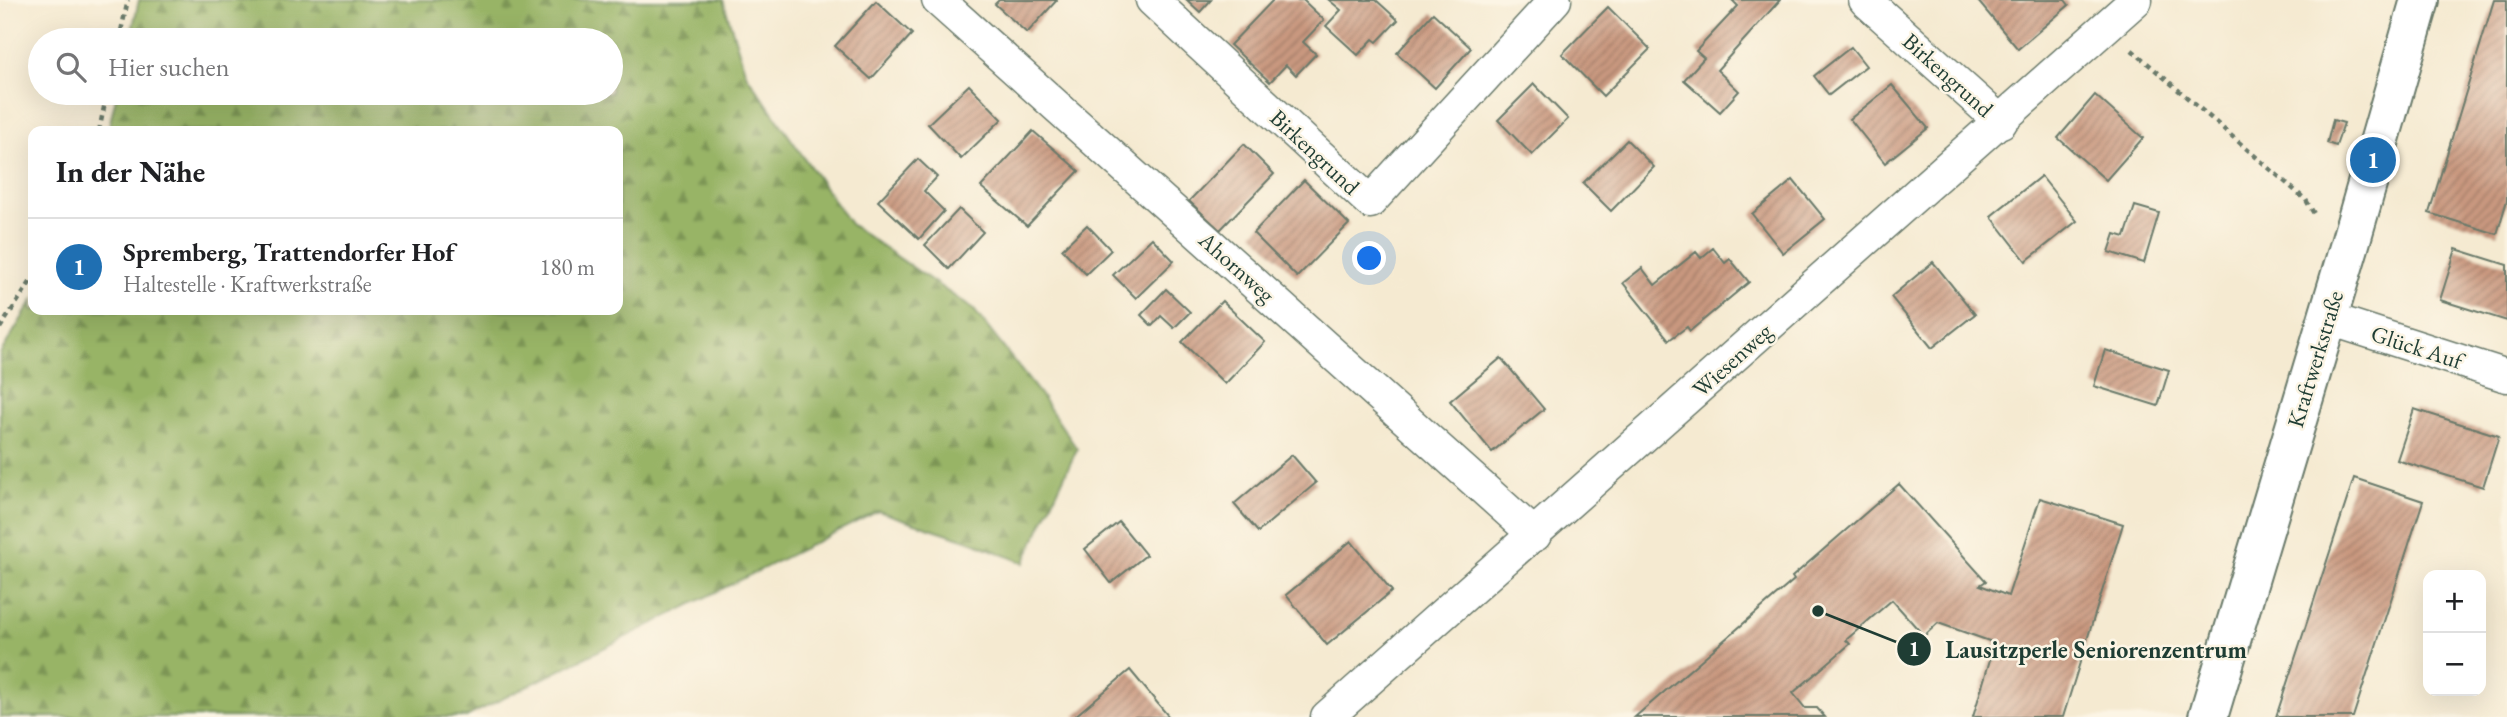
<!DOCTYPE html>
<html lang="de">
<head>
<meta charset="utf-8">
<style>
  :root { --surface:#fff; --page:#f2f2f2; --text:#202124; --muted:#757577; --line:#e0e0e0; --accent:#1f6fb2 }
  body { margin:0; font-family:"EB Garamond",serif; background:var(--page); color:var(--text) }
  .controls { position:absolute; right:21px; bottom:21px; display:grid; overflow:hidden; border-radius:14px; box-shadow:0 7px 28px #0002 }
  .controls button { width:63px; height:63px; display:grid; place-items:center; padding:0; border:0; border-bottom:2px solid var(--line); background:var(--surface); color:var(--text); font:35px sans-serif }
  .you { position:absolute; left:1370px; top:259px; width:24px; height:24px; margin:-18px; border:5px solid #fff; border-radius:50%; background:#1a73e8; box-shadow:0 0 0 10px #1a73e833 }
  .badge { display:grid; place-items:center; width:46px; height:46px; border-radius:50%; background:var(--accent); color:#fff; font-size:23px; font-weight:700 }
  .pin { position:absolute; translate:-50% -50%; border:4px solid #fff; box-shadow:0 2px 7px #0006 }
  .list { margin:0; padding:0; list-style:none }
  h2 { display:flex; justify-content:space-between; align-items:center; height:91px; margin:0; padding:0 28px; font-size:30px }
  h2 small { font-size:23px; font-weight:400; color:var(--muted) }
  .list li { display:grid; grid-template-columns:46px 1fr auto; gap:21px; align-items:center; box-sizing:border-box; height:98px; padding:0 28px; border-top:2px solid var(--line) }
  .list b { display:block; font-size:26px; white-space:nowrap }
  .list p { margin:0; font-size:23px; white-space:nowrap; color:var(--muted) }
  .list em { font-size:23px; font-style:normal; color:var(--muted) }
  .icon { flex:none; width:38px; height:38px; fill:none; stroke:currentColor; stroke-width:2; stroke-linecap:round; stroke-linejoin:round }
  .map { position:relative; flex:none; width:2507px; height:717px; overflow:hidden }
  .search { position:absolute; background:var(--surface); box-shadow:0 7px 28px #0002; left:28px; top:28px; width:595px; height:77px; display:flex; align-items:center; gap:18px; box-sizing:border-box; padding:0 24px; border-radius:38px; color:var(--muted); font-size:26px }
  .panel { position:absolute; background:var(--surface); box-shadow:0 7px 28px #0002; left:28px; top:126px; width:595px; height:189px; border-radius:14px }
  .map>svg:first-child { display:block }
</style>
</head>
<body>
<div class="map">
<svg width="2507" height="717" viewBox="0 0 2507 717">
  <defs>
    <pattern id="forest-firs" width="22" height="20" patternUnits="userSpaceOnUse" patternTransform="scale(1.75)"><rect width="22" height="20" fill="#98b466"/><path d="M5 1l3.5 6h-7zM16 11l3.5 6h-7z" fill="#7b9455"/></pattern>
    <pattern id="building-hatch" width="6" height="6" patternUnits="userSpaceOnUse" patternTransform="scale(1.75)"><rect width="6" height="6" fill="#c9987f"/><path d="M-1 1l2-2M0 6l6-6M5 7l2-2" fill="none" stroke="#a37d69"/></pattern>
  </defs>
  <rect width="100%" height="100%" fill="#fcf5e5"/>
  <filter id="ink" filterUnits="userSpaceOnUse"><feTurbulence type="fractalNoise" baseFrequency=".0143" numOctaves="2"/><feDisplacementMap in="SourceGraphic" scale="14" xChannelSelector="R" yChannelSelector="G"/><feConvolveMatrix kernelMatrix="1 2 1 2 8 2 1 2 1" color-interpolation-filters="sRGB"/></filter>
  <filter id="wash" filterUnits="userSpaceOnUse"><feTurbulence type="fractalNoise" baseFrequency=".00686" numOctaves="4" result="noise"/><feDisplacementMap in="SourceGraphic" scale="28" xChannelSelector="R" yChannelSelector="G"/><feGaussianBlur stdDeviation="1.57" result="paint"/><feColorMatrix in="noise" values="0 0 0 0 0 0 0 0 0 0 0 0 0 0 0 0 0 1.4 0 .05"/><feComposite in="paint" operator="in"/></filter>
  <g filter="url(#wash)">
    <rect width="100%" height="100%" fill="#f5ead1"/>
    <polygon fill="url(#forest-firs)" stroke="#5c784d" stroke-width="2" points="139,0 723,0 746,74 850,224 974,310 1042,397 1077,449 1024,563 973,542 878,511 466,717 0,717 0,354 33,300 33,310 618,310 618,131 108,131 117,93 611,93 611,40 130,40"/>
    <g id="blocks">
      <g fill="url(#building-hatch)">
        <polygon points="999,0 1057,0 1027,33 995,4"/>
        <polygon points="1187,0 1211,0 1200,12"/>
        <polygon points="1273,0 1303,0 1324,20 1303,42 1316,54 1296,75 1286,65 1270,82 1230,45"/>
        <polygon points="1329,0 1376,0 1398,20 1377,42 1373,39 1358,55 1326,26 1341,10"/>
        <polygon points="1732,0 1780,0 1717,70 1739,91 1720,112 1684,80 1704,58 1696,51 1738,6"/>
        <polygon points="1977,0 2065,0 2069,5 2018,49"/>
        <polygon points="2494,0 2507,0 2507,200 2497,234 2429,213"/>
        <polygon points="876,1 912,34 871,79 835,46"/>
        <polygon points="1608,7 1650,49 1603,96 1562,54"/>
        <polygon points="1433,13 1471,48 1435,88 1397,53"/>
        <polygon points="1851,47 1866,66 1829,95 1814,76"/>
        <polygon points="1534,84 1568,119 1532,155 1498,120"/>
        <polygon points="969,85 1002,119 961,159 928,124"/>
        <polygon points="1892,85 1928,128 1885,163 1850,119"/>
        <polygon points="2095,95 2143,138 2106,180 2058,138"/>
        <polygon points="2333,120 2344,123 2336,146 2327,143"/>
        <polygon points="1033,131 1079,171 1027,226 981,187"/>
        <polygon points="1627,140 1654,167 1611,211 1583,183"/>
        <polygon points="1244,144 1274,174 1220,230 1189,201"/>
        <polygon points="918,159 937,177 924,191 944,211 919,239 878,201"/>
        <polygon points="2041,176 2077,221 2026,261 1991,216"/>
        <polygon points="1304,180 1349,224 1297,277 1253,233"/>
        <polygon points="1793,180 1825,219 1783,253 1752,214"/>
        <polygon points="2135,206 2159,213 2144,263 2109,252 2115,234 2125,237"/>
        <polygon points="959,209 983,232 949,269 925,245"/>
        <polygon points="1087,225 1111,250 1086,274 1062,249"/>
        <polygon points="1152,238 1174,261 1136,298 1113,275"/>
        <polygon points="1713,248 1725,263 1730,259 1749,282 1690,331 1687,327 1669,340 1623,283 1642,268 1655,285 1696,252 1701,258"/>
        <polygon points="2456,249 2507,265 2507,321 2440,300"/>
        <polygon points="1933,262 1975,314 1932,348 1891,297"/>
        <polygon points="1166,289 1190,312 1174,328 1161,316 1152,326 1141,315"/>
        <polygon points="1222,301 1265,342 1225,384 1182,342"/>
        <polygon points="2105,350 2169,370 2158,406 2094,386"/>
        <polygon points="1501,358 1544,409 1492,452 1450,401"/>
        <polygon points="2414,409 2499,436 2483,487 2397,460"/>
        <polygon points="1292,455 1316,483 1258,532 1234,504"/>
        <polygon points="2354,478 2423,501 2353,717 2276,717"/>
        <polygon points="1899,484 1986,581 1980,585 2008,596 2040,498 2123,524 2063,717 1973,717 1995,643 1938,623 1924,636 1892,600 1846,640 1850,644 1793,693 1805,708 1817,708 1825,717 1635,717 1794,580 1792,577"/>
        <polygon points="1119,522 1146,555 1111,583 1085,549"/>
        <polygon points="1351,541 1392,591 1327,645 1286,595"/>
        <polygon points="1130,670 1169,717 1074,717"/>
      </g>
    </g>
  </g>
  <g filter="url(#ink)">
    <use href="#blocks" fill-opacity="0" stroke="#6a7a6b" stroke-width="2"/>
    <g fill="none" stroke-linecap="round" stroke-linejoin="round">
      <g stroke="#6a7a6b" stroke-width="35">
        <g id="minor">
          <polyline points="938,0 1535,535"/>
          <polyline points="1152,0 1370,202 1555,0"/>
          <polyline points="1865,0 2001,122"/>
          <polyline points="2327,318 2507,376"/>
          <polyline points="1327,717 2136,0"/>
        </g>
      </g>
      <g stroke="#6a7a6b" stroke-width="42">
        <polyline id="secondary" points="2208,717 2349,247 2420,0"/>
      </g>
      <g stroke="#6a7a6b" stroke-width="4.5" stroke-dasharray="5 5" stroke-linecap="butt">
        <polyline points="119,40 128,0"/>
        <polyline points="2132,50 2306,200 2316,217"/>
        <polyline points="99,131 107,93"/>
        <polyline points="0,328 33,278"/>
      </g>
      <use href="#minor" stroke="#fff" stroke-width="32"/>
      <use href="#secondary" stroke="#fff" stroke-width="38"/>
    </g>
  </g>
  <g text-anchor="middle" dominant-baseline="central" stroke-width="5" stroke-linejoin="round" paint-order="stroke">
    <g font-size="23" fill="#1f3d34" stroke="#fcf5e5">
      <text transform="translate(1948 75) rotate(42)">Birkengrund</text>
      <text transform="translate(1315 152) rotate(43)">Birkengrund</text>
      <text transform="translate(1237 267) rotate(42)">Ahornweg</text>
      <text transform="translate(2417 347) rotate(18)">Glück Auf</text>
      <text transform="translate(2315 359) rotate(-73)">Kraftwerkstraße</text>
      <text transform="translate(1732 360) rotate(-42)">Wiesenweg</text>
    </g>
  </g>
  <path fill="none" stroke="#1f3d34" stroke-width="2.5" d="M1818 611L1914 649"/>
  <g fill="#1f3d34" stroke="#fcf5e5" stroke-width="2.5">
    <circle cx="1818" cy="611" r="7"/>
    <circle cx="1914" cy="649" r="18"/>
  </g>
  <g font-size="21" text-anchor="middle" font-weight="bold" fill="#fff">
    <text x="1914" y="656">1</text>
  </g>
  <g font-size="24" text-anchor="middle" font-weight="bold" fill="#1f3d34" stroke="#fcf5e5" stroke-width="5" stroke-linejoin="round" paint-order="stroke">
    <text x="2096" y="658">Lausitzperle Seniorenzentrum</text>
  </g>
</svg>
<div class="controls">
<button>+</button>
<button>−</button>
</div>
<div class="you"></div>
<div class="pin badge" style="left:2373px;top:160px">1</div>
<div class="search"><svg class="icon" aria-label="search" viewBox="0 0 24 24"><circle cx="10" cy="10" r="6"/><path d="M15 15l6 6"/></svg>Hier suchen</div>
<section class="panel">
<h2>In der Nähe<small></small></h2>
<ul class="list">
<li><span class="badge">1</span><div><b>Spremberg, Trattendorfer Hof</b><p>Haltestelle · Kraftwerkstraße</p></div><em>180 m</em></li>
</ul>
</section>
</div>
</body>
</html>
